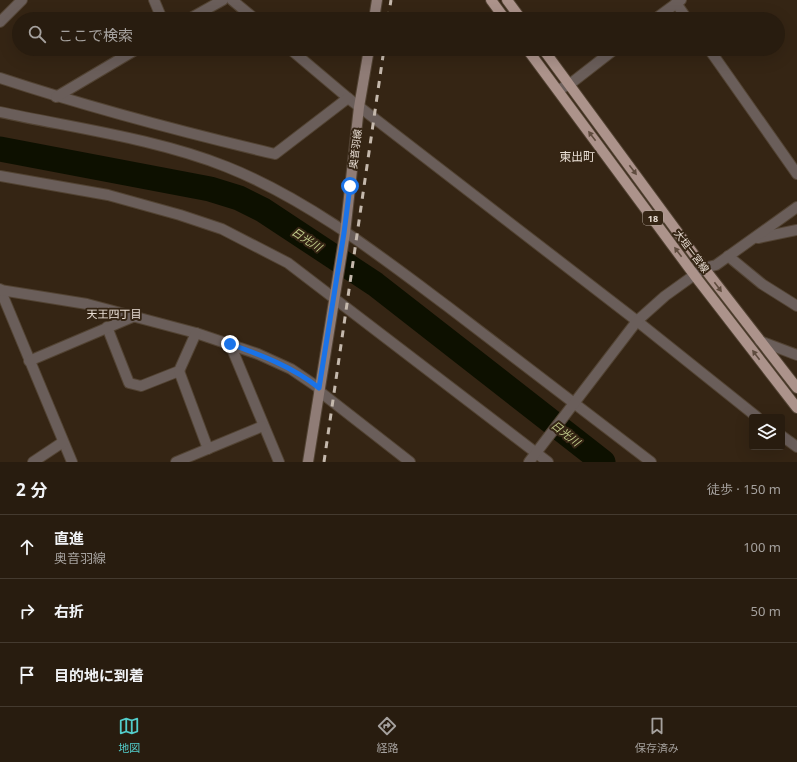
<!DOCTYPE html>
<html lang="ja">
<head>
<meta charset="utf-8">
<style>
  :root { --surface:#281c0f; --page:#302518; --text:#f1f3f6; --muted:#a5a19e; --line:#443a2f; --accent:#53cdcb }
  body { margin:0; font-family:"Noto Sans","Noto Sans JP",sans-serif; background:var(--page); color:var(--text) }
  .controls { position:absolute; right:12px; bottom:12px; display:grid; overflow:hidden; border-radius:4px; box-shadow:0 4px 16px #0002 }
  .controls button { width:36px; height:36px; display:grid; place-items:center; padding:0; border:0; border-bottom:1px solid var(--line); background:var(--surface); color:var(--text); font:20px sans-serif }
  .stop { position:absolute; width:12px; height:12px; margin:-9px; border:3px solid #1a73e8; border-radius:50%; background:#fff }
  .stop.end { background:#1a73e8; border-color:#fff; box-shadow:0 1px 4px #0008 }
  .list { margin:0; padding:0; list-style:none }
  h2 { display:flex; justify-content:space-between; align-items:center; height:52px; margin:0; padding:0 16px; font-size:17px }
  h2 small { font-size:13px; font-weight:400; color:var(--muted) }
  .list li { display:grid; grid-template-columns:26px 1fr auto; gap:12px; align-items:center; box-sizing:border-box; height:64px; padding:0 16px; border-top:1px solid var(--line) }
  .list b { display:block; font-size:15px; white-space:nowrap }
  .list p { margin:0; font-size:13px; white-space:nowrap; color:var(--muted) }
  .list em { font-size:13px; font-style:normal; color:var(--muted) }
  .icon { flex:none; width:22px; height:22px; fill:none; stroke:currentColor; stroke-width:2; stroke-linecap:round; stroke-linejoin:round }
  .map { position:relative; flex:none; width:797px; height:462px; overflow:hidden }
  .search { position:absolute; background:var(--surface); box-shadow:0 4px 16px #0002; left:12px; right:12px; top:12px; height:44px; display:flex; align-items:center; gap:10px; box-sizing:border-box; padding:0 14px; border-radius:22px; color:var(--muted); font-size:15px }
  .sheet { height:244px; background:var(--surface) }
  nav { display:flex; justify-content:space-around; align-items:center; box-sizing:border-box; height:56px; border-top:1px solid var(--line); background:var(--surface); font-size:11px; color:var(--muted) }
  nav a { display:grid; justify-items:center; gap:2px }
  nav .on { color:var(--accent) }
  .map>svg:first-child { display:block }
</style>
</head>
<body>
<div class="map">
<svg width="797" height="462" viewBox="0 0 797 462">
  <rect width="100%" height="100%" fill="#352514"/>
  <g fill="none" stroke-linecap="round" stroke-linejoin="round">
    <polyline stroke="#0d1000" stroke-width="25" points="0,149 210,189 239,198 263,210 375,284 603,462"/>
    <g stroke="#524333" stroke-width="12">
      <g id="street">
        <polyline points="154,0 162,19"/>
        <polyline points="232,0 255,19"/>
        <polyline points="676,3 687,19"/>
        <polyline points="189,19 223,0"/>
        <polyline points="655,19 681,0"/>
        <polyline points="0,22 22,0"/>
        <polyline points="290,49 348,98 637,321 757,417"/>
        <polyline points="709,49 797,174"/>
        <path d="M0,78C91,108 182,132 275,154L348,98"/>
        <polyline points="558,90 570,84 615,49"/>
        <polyline points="56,97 137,49"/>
        <path d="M0,112C74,128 157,139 227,167C307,199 379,255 447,306C515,358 583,410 651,462"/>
        <polyline points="0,176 108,195 180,215 222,229 288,263 548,462"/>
        <polyline points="758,238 797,230"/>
        <polyline points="728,256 762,284 797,306"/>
        <polyline points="0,289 72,462"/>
        <polyline points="0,290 87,304 196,333 258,354 291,369 319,388"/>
        <polyline points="107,327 129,383 141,386 179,371 196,333"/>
        <polyline points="760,341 797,355"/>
        <polyline points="230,344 279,462"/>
        <polyline points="29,361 135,316"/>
        <polyline points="179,371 208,449"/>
        <polyline points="319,391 410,462"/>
        <polyline points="782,436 797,447"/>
        <polyline points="33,462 63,442"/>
        <polyline points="176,462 263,426"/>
        <polyline points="529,462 637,321 665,296 704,268 716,265 797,207"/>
      </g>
    </g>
    <g stroke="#524333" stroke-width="12">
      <g id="secondary">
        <polyline points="374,19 377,0"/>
        <polyline points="308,462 345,233 359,107 369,49"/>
      </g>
    </g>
    <g stroke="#524333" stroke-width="12">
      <g id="primary">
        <polyline points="491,0 505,19"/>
        <polyline points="507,0 521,19"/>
        <polyline points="527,49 695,276 797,408"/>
        <polyline points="543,49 704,268 797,388"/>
      </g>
    </g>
    <use href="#street" stroke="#6a5e5a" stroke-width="10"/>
    <use href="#secondary" stroke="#8f7c76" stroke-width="10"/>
    <use href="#primary" stroke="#ac938b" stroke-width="10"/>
    <g stroke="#c5b9ad" stroke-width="3" stroke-dasharray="7 7" stroke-linecap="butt">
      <polyline points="388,19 391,0"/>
      <polyline points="324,462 384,49"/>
    </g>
  </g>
  <defs><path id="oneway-solid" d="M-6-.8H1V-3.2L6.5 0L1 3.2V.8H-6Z"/></defs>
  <g fill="#5f4c3e">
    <use href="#oneway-solid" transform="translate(592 136) rotate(-127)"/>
    <use href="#oneway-solid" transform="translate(633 170) rotate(53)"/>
    <use href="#oneway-solid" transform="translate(678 252) rotate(-127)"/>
    <use href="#oneway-solid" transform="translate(718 287) rotate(53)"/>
    <use href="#oneway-solid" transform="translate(756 355) rotate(-127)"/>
  </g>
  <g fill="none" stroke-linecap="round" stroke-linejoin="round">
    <path stroke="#1a73e8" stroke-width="5" d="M230,344C261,355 293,367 319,388L344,233L350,186"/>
  </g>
  <g text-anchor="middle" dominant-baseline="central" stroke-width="4" stroke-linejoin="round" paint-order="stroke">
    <rect fill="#352514" stroke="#b3a69a" stroke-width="1" x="643" y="211" width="20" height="14" rx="3"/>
    <g font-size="9" font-weight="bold" fill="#e9ded4">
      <text x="653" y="218">18</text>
    </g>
    <g font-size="10" fill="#e9ded4" stroke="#352514">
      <text transform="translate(355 149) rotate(-83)">奥音羽線</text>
      <text transform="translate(692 251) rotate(53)">大垣一宮線</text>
    </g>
    <g font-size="11" font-style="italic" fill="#c1cc8b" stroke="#352514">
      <text transform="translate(307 239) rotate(33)">日光川</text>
      <text transform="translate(566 433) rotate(38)">日光川</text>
    </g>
    <g font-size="11" fill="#e9ded4" stroke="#352514">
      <text x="114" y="313">天王四丁目</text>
    </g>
    <g font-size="12" fill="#e9ded4" stroke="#352514">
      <text x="577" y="156">東出町</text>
    </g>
  </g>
</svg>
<div class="controls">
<button><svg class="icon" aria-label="layers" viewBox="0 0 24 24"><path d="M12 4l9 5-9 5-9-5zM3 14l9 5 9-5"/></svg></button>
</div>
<div class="stop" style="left:350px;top:186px"></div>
<div class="stop end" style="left:230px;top:344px"></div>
<div class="search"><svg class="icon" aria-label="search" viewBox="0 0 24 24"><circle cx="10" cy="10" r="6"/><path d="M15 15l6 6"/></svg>ここで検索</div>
</div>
<section class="sheet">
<h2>2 分<small>徒歩 · 150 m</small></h2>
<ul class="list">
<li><svg class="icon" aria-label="ahead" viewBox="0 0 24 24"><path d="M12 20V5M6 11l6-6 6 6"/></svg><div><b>直進</b><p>奥音羽線</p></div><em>100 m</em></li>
<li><svg class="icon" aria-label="right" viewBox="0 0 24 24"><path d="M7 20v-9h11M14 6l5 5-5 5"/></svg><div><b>右折</b></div><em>50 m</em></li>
<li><svg class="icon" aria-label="arrive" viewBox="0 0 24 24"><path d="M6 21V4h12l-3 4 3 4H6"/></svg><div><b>目的地に到着</b></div></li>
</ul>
</section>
<nav>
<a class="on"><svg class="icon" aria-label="map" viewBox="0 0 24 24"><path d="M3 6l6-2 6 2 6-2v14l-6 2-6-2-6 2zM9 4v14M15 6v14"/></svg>地図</a>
<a><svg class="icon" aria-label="directions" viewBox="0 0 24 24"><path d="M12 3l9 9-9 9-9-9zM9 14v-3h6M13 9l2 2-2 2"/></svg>経路</a>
<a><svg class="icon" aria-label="saved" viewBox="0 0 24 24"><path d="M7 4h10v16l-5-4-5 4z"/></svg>保存済み</a>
</nav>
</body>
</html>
